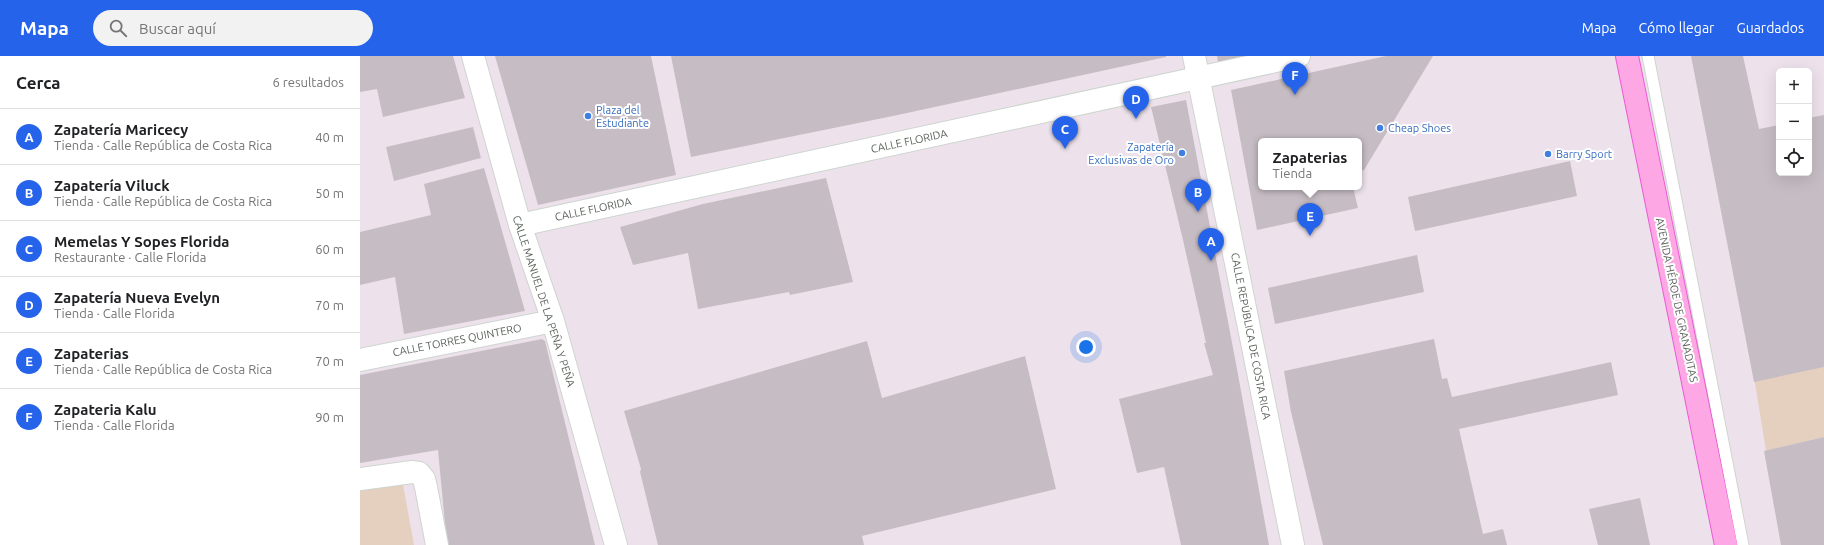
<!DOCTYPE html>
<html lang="es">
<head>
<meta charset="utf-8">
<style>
  :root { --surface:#fff; --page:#f2f2f2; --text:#202124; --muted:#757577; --line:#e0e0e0; --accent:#2563eb }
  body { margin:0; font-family:Ubuntu,sans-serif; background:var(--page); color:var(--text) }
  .controls { position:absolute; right:12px; top:12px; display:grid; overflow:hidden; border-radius:6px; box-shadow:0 4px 16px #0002 }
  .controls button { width:36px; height:36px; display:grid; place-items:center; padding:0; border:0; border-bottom:1px solid var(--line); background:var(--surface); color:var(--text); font:20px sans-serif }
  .you { position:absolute; left:726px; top:291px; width:14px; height:14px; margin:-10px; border:3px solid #fff; border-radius:50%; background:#1a73e8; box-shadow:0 0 0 6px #1a73e833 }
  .badge { display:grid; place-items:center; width:26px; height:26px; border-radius:50%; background:var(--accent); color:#fff; font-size:13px; font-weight:700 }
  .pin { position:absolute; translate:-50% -33px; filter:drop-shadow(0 1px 2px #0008) }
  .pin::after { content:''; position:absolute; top:21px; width:14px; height:12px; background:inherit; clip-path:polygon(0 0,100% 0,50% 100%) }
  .popup { position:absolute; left:898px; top:82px; width:104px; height:52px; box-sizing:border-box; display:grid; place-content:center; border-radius:6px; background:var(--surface); filter:drop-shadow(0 1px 3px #0005); font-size:13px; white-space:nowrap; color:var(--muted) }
  .popup b { font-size:15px; color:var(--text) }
  .popup::after { content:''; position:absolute; left:50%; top:100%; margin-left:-8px; border:8px solid transparent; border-top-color:var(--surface) }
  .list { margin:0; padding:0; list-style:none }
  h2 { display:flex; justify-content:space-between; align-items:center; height:52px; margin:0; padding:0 16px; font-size:17px }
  h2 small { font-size:13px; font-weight:400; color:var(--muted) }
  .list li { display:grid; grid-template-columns:26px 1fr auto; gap:12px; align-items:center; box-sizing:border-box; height:56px; padding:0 16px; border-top:1px solid var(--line) }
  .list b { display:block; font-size:15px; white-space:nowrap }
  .list p { margin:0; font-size:13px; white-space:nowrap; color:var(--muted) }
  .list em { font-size:13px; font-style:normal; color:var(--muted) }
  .icon { flex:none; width:22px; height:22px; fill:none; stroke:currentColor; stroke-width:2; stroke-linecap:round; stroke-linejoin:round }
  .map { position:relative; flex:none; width:1464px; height:489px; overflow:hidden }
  header { display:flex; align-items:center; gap:24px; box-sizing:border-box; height:56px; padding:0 20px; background:var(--accent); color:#fff }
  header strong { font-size:19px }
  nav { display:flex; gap:22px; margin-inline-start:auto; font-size:14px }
  .search { width:280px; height:36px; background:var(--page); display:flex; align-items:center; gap:10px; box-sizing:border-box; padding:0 14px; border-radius:22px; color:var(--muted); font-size:15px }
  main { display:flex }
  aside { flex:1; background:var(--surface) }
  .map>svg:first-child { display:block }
</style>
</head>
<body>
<header>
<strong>Mapa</strong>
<div class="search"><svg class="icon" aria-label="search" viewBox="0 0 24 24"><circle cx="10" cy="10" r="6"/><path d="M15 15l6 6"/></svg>Buscar aquí</div>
<nav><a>Mapa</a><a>Cómo llegar</a><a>Guardados</a></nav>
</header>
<main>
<aside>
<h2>Cerca<small>6 resultados</small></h2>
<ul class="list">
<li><span class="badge">A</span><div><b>Zapatería Maricecy</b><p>Tienda · Calle República de Costa Rica</p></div><em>40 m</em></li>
<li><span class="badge">B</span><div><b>Zapatería Viluck</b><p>Tienda · Calle República de Costa Rica</p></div><em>50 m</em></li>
<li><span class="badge">C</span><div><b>Memelas Y Sopes Florida</b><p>Restaurante · Calle Florida</p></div><em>60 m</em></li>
<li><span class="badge">D</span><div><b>Zapatería Nueva Evelyn</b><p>Tienda · Calle Florida</p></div><em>70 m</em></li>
<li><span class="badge">E</span><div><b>Zapaterias</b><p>Tienda · Calle República de Costa Rica</p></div><em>70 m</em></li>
<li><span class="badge">F</span><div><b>Zapateria Kalu</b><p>Tienda · Calle Florida</p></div><em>90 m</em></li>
</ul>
</aside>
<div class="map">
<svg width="1464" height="489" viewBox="0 0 1464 489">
  <rect width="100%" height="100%" fill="#ede2eb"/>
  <g fill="#e5d0bf">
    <polygon points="1464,252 1464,381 1406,395 1386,272"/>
    <polygon points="42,423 54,489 0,489 0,429"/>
  </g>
  <g fill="#c6bdc4">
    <polygon points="0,0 93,0 105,42 23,61 17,33 0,36"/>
    <polygon points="135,0 291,0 316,119 178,149"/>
    <polygon points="311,0 806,0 806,1 533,60 331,101"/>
    <polygon points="857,0 907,0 859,11"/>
    <polygon points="1026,0 1073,0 1004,114 999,115 999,85 901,85 901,131 993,131 998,152 897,174 871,34"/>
    <polygon points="1331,0 1383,0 1399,73 1419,69 1419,117 1449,117 1449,62 1464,59 1464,311 1394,326"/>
    <polygon points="826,44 877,313 909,489 821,489 804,411 777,417 759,343 853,319 844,287 846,287 823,184 791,51"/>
    <polygon points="113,71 121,102 34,125 26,91"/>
    <polygon points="1210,105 1217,140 1055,175 1048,141"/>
    <polygon points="124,112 165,255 44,278 35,221 0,229 0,176 71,159 64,128"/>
    <polygon points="466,122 493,226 430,239 429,236 338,253 328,197 273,209 260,171 343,148"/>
    <polygon points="1057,199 1064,236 915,268 908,232"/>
    <polygon points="182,283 185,285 235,489 87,489 78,394 0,407 0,319"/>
    <polygon points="1074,283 1082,323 1087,322 1092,341 1251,306 1258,339 1099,373 1123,478 1143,473 1147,489 963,489 931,356 924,315"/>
    <polygon points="507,285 522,342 665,300 696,433 502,480 504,489 298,489 280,416 281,413 264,355"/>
    <polygon points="1464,381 1464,489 1421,489 1404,395"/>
    <polygon points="1280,442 1290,489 1238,489 1229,453"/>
  </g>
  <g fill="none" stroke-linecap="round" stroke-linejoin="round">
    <g stroke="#ced5cf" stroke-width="13">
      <polyline id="service" points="1288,0 1383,489"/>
    </g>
    <g stroke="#ced5cf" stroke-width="24">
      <g id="minor">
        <polyline points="113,0 160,169 193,265 256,489"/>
        <polyline points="834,0 933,489"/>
        <polyline points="160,169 939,0"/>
        <polyline points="0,304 193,265"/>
        <polyline points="0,423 52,416 59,417 64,423 66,431 77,489"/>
      </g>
    </g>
    <g stroke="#ee5ad5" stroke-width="24">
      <polyline id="primary" points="1267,0 1366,489"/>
    </g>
    <use href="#service" stroke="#fff" stroke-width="11"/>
    <use href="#minor" stroke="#fff" stroke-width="22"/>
    <use href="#primary" stroke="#fda7e5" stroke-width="22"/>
  </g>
  <g fill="#3f7fe0" stroke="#fff" stroke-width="1.5">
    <circle cx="228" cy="60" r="4"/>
    <circle cx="1020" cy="72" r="4"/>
    <circle cx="822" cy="97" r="4"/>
    <circle cx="1188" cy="98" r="4"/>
  </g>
  <g text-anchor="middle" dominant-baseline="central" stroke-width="4" stroke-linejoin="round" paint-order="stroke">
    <g font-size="11" fill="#366cbe" stroke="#fff" text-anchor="start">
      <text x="236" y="54">Plaza del<tspan x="236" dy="13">Estudiante</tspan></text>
      <text x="1028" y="72">Cheap Shoes</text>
      <text x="814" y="91" text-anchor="end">Zapatería<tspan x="814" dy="13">Exclusivas de Oro</tspan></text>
      <text x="1196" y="98">Barry Sport</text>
    </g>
    <g font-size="11" fill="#5b635b" stroke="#fff">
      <text transform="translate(549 85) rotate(-12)">CALLE FLORIDA</text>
      <text transform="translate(233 153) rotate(-12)">CALLE FLORIDA</text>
      <text transform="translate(1317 244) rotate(78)">AVENIDA HÉROE DE GRANADITAS</text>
      <text transform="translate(184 245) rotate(72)">CALLE MANUEL DE LA PEÑA Y PEÑA</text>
      <text transform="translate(891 280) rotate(79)">CALLE REPÚBLICA DE COSTA RICA</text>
      <text transform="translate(97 284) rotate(-11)">CALLE TORRES QUINTERO</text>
    </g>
  </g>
</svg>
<div class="controls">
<button>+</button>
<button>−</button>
<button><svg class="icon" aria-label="locate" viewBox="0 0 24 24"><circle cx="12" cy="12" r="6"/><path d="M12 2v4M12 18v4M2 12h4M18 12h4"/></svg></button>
</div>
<div class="you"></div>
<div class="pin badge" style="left:851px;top:205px">A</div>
<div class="pin badge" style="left:838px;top:156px">B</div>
<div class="pin badge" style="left:705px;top:93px">C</div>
<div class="pin badge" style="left:776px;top:63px">D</div>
<div class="pin badge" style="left:950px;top:180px">E</div>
<div class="popup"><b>Zapaterias</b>Tienda</div>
<div class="pin badge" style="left:935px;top:39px">F</div>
</div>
</main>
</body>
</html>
